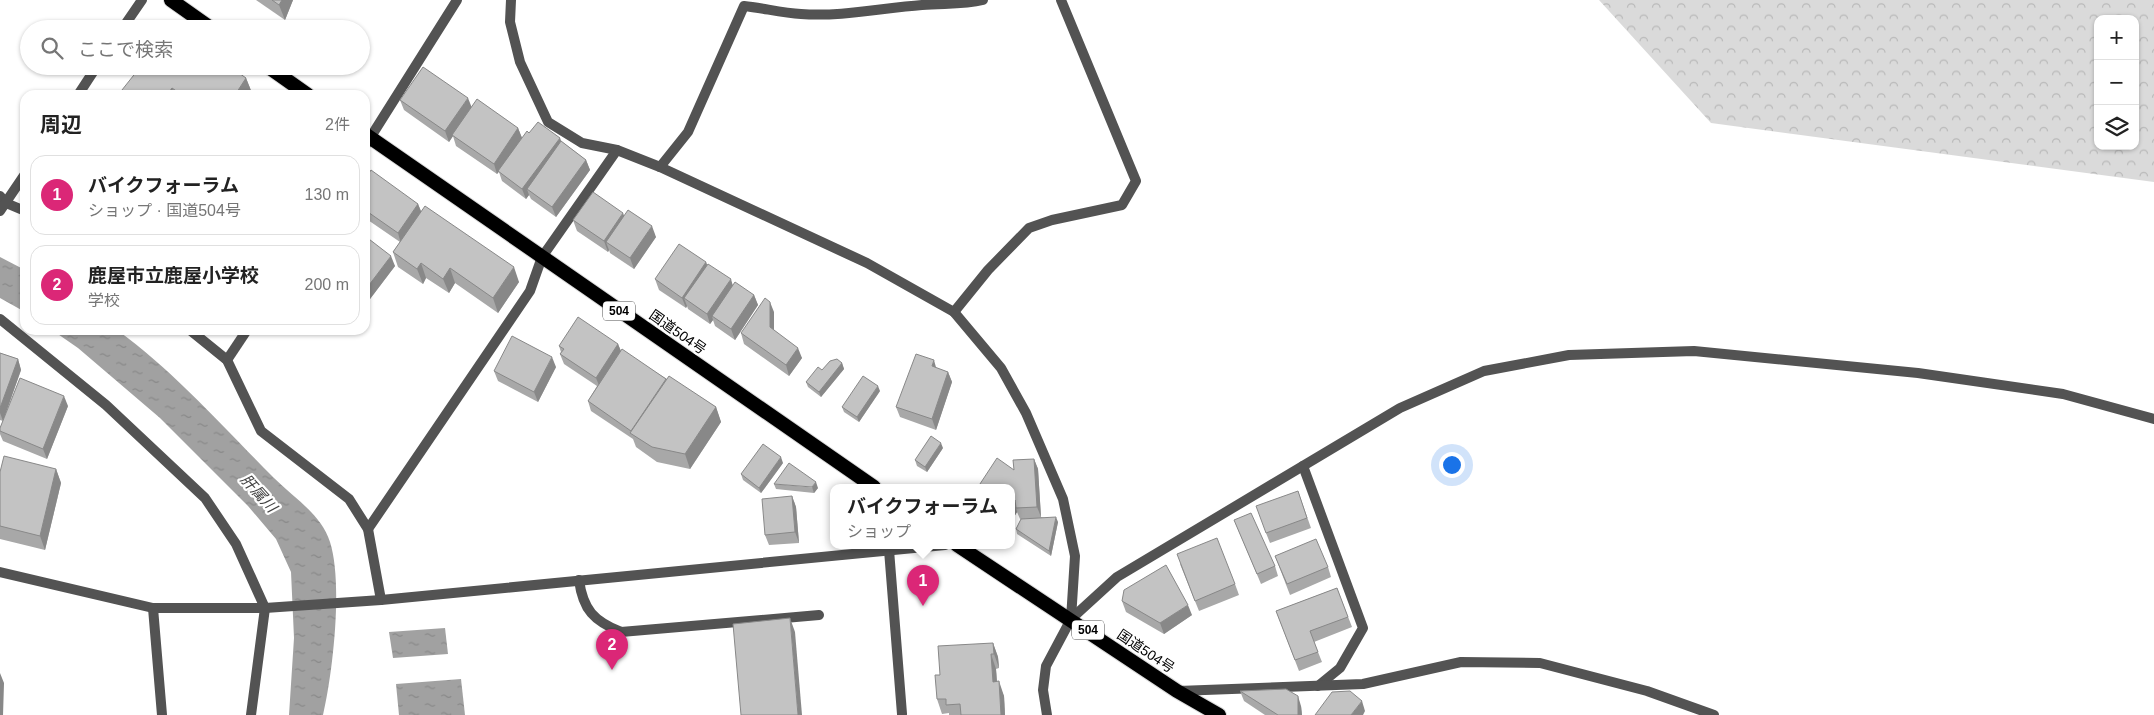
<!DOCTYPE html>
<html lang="ja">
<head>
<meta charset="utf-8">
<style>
  :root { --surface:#fff; --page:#f6f6f6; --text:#222; --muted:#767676; --line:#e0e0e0; --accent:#db2777 }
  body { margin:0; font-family:Helvetica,"Noto Sans JP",sans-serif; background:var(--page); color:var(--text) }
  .controls { position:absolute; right:15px; top:15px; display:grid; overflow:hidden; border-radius:10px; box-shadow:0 1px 4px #0004 }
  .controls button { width:45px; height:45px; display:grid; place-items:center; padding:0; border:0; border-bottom:1px solid var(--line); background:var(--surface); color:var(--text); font:25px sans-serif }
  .you { position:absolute; left:1451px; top:464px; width:18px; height:18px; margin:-12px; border:4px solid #fff; border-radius:50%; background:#1a73e8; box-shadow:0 0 0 8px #1a73e833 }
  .badge { display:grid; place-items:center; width:32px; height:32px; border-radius:50%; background:var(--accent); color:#fff; font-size:16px; font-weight:700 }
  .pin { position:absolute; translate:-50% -41px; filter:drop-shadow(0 1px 2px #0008) }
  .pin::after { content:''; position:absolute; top:26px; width:18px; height:15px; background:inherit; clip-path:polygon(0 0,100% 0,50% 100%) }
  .popup { position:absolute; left:830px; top:484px; width:185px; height:65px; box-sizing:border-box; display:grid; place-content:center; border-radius:10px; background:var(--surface); filter:drop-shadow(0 1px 4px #0005); font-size:16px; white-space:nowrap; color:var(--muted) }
  .popup b { font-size:19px; color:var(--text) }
  .popup::after { content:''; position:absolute; left:50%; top:100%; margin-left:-10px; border:10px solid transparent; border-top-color:var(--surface) }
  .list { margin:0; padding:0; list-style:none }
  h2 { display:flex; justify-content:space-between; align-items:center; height:65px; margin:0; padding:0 20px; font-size:21px }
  h2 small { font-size:16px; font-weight:400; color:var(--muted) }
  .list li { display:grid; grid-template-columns:32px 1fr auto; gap:15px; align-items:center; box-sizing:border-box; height:80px; margin:0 10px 10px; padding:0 10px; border:1px solid var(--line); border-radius:15px }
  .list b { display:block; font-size:19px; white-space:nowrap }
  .list p { margin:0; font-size:16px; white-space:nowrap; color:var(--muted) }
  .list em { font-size:16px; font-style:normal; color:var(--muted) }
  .icon { flex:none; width:28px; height:28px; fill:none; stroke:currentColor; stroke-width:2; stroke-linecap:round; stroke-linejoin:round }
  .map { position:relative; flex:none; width:2154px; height:715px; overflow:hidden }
  .search { position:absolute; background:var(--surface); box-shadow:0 1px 4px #0004; left:20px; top:20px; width:350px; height:55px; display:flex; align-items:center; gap:12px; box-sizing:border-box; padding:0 18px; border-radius:28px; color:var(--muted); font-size:19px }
  .panel { position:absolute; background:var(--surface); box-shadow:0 1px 4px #0004; left:20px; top:90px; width:350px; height:245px; border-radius:15px }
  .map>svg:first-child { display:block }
</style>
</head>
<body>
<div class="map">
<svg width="2154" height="715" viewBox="0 0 2154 715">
  <defs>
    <pattern id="forest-crowns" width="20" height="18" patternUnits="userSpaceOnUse" patternTransform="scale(1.25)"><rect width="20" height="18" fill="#dadada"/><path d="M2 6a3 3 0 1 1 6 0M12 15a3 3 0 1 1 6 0" fill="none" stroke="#b9b9b9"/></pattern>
    <pattern id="water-ripples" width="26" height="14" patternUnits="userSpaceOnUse" patternTransform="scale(1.25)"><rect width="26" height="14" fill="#a1a1a1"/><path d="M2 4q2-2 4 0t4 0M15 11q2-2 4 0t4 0" fill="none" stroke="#898989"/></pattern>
  </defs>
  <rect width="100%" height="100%" fill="#fff"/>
  <path fill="url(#forest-crowns)" fill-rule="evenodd" d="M1599,0H2154V182L1711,123ZM2098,19H2135V146H2098Z"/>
  <g fill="url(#water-ripples)">
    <polygon points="0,257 25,270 25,312 0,298"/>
    <path d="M52,330H117C175,372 223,427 274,478C294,498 321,514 330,542C343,583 333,672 323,715H289L294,638L291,572L276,539L248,506L160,418L78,348Z"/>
    <polygon points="445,628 448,654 393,658 389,632"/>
    <polygon points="461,679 465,715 399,715 396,684"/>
  </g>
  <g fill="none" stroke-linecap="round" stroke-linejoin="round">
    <g stroke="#dbdbdb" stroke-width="16">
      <g id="trunk">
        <polyline points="171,0 212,29"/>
        <polyline points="267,66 308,95"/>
        <polyline points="365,134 874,487"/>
        <polyline points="957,545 1177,691 1219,715"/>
      </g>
    </g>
    <path stroke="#535353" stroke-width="10" d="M579,580C583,610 594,621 621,632L819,615"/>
    <g stroke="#535353" stroke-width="10">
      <polyline points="511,0 510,22 520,62 548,122 582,143 617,150 660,167 867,263 954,312 1001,368 1026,413 1063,499 1075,556 1071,619"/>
      <polyline points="365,146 457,0"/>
      <path d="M660,167L688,132L744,6C763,8 782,13 801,14C841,17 882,8 922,5C943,3 963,5 983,0"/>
      <polyline points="0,196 6,203 25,211"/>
      <polyline points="954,312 988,270 1029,228 1052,220 1122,205 1136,181 1061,0"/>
      <polyline points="0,319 106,405 205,498 236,544 265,608 251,715"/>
      <polyline points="190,330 227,360 261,431 349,499 368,529 381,600"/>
      <polyline points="227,360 247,330"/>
      <polyline points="1303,466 1363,628 1340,668 1318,686"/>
      <polyline points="368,529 530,291 542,257 617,150"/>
      <polyline points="889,550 902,714"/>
      <polyline points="0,572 153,608 265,608 381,600 945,545"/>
      <polyline points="153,608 162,715"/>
      <polyline points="1178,691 1363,684 1461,662 1540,663 1647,691 1714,715"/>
      <polyline points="1047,715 1043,690 1046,666 1071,619 1117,577 1400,408 1484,371 1569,355 1694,351 1918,373 2063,394 2154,419"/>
    </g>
    <g stroke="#535353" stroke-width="10">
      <polyline points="122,29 142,0"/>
      <polyline points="78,95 97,66"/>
      <polyline points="0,211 25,174"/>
    </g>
    <use href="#trunk" stroke="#000" stroke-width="14"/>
  </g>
  <g fill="#a8a8a8">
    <polygon points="256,0 293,0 285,20"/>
    <polygon points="246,78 252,93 250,95 118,95"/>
    <polygon points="400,100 472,107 518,128 522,138 529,133 561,141 586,160 590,170 556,217 531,199 529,195 526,199 502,181 499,172 497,174 456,146 453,136 449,142 404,110"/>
    <polygon points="365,179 418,204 421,211 519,282 498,313 455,283 449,293 426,278 423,284 398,267 393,252 400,242 365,218"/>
    <polygon points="624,216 656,237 634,269 610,253 609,250 608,252 577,231 573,220"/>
    <polygon points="365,236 395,266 370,299 365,295"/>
    <polygon points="706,262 707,265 733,285 754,295 758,305 735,340 715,326 713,320 710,324 688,309 687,306 686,308 659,290 655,279"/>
    <polygon points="774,312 774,330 802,358 789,376 744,344 741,333"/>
    <polygon points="618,344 621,351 667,379 716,407 721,422 690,469 657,462 636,447 633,439 591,411 588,401 597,386 564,364 560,354 561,352 559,346"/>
    <polygon points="0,353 18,359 21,370 4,418 68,406 47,459 3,441 0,434 0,428 3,421 0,420"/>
    <polygon points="842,363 844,369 821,397 808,387 806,382 822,370"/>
    <polygon points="556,367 538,402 498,381 494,371"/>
    <polygon points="936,368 948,372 952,382 936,430 900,417 896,407"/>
    <polygon points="880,391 859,422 844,412 842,407"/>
    <polygon points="943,448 927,472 917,466 915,460"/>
    <polygon points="1034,459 1038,469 1041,517 1058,522 1051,556 1017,534 1016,529 1021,519 1020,519 1017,512 1014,517 1012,515 1012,487 1014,470"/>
    <polygon points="783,463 761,493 743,480 741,474"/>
    <polygon points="56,469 61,483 45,550 0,539 0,472"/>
    <polygon points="774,484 818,488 814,493 776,489"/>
    <polygon points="1298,491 1311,528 1270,543 1266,533"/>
    <polygon points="792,496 796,507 799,543 769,545 765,535"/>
    <polygon points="1234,520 1275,566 1278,576 1261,584"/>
    <polygon points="1275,556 1328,567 1331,577 1290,595"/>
    <polygon points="1180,564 1235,584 1239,595 1199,611"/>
    <polygon points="1337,588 1352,627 1314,642 1322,662 1299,671 1276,611"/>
    <polygon points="1122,601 1192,615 1164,634 1126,612"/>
    <polygon points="993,643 998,657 999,668 996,669 997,682 1004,696 1005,715 949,715 949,713 942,714 937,699 940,675"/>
    <polygon points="1240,691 1301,706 1302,715 1265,715 1244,701"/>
  </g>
  <g fill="#888">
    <polygon points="282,0 293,0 285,20 279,5"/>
    <polygon points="246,78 252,93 250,95 235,95"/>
    <polygon points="172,88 175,95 167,95"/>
    <polygon points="468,98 472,108 449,142 445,131"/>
    <polygon points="518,128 522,138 497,174 494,164"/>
    <polygon points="560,138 564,148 527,189 529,195 526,199 522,189"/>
    <polygon points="586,160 590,170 556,217 552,207"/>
    <polygon points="418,204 422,214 401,244 398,233"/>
    <polygon points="623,213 627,223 606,242 609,250 608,252 604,241"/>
    <polygon points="652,226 656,237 634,269 630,258"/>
    <polygon points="391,256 395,266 370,299 366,289"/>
    <polygon points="706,262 710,273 684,298 687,306 686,308 682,298"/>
    <polygon points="421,263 426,278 423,284 417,269"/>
    <polygon points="514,267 519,282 498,313 493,298"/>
    <polygon points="450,268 455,283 449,293 443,279"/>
    <polygon points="731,279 734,290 712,316 713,320 710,324 707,314"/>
    <polygon points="754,295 758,305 735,340 731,329"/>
    <polygon points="770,302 774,312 774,338 770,327"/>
    <polygon points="618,344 622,354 600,388 596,378"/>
    <polygon points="798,348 802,358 789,376 786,365"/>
    <polygon points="552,357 556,367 538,402 534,392"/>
    <polygon points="18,359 21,370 3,421 0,413 0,408"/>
    <polygon points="934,360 937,371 932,366"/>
    <polygon points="842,363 844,369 821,397 819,392"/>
    <polygon points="948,372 952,382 936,430 932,419"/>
    <polygon points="878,386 880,391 859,422 857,417"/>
    <polygon points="64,396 68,406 47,459 43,449"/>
    <polygon points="716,407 721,422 690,469 685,454"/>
    <polygon points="941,443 943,448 927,472 925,467"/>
    <polygon points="781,457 783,463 761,493 759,488"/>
    <polygon points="1034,459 1038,469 1041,517 1037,507"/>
    <polygon points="56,469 61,483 45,550 40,536"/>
    <polygon points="816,482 818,488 814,493 812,487"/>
    <polygon points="792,496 796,507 799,543 795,532"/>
    <polygon points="1015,500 1016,508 1017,512 1014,517 1012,509 1012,505"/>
    <polygon points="1056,517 1058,522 1051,556 1049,551"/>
    <polygon points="1188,605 1192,615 1164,634 1160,623"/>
    <polygon points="790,618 795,632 802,715 798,715"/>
    <polygon points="993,643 998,657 999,668 994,654"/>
    <polygon points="991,654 996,669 998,697 993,682"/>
    <polygon points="0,673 4,683 3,715 0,715"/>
    <polygon points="999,681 1004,696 1005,715 1001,715"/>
    <polygon points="1298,696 1301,706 1302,715 1298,715"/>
    <polygon points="1362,701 1365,711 1363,715 1351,715"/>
  </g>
  <g fill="#c3c3c3" stroke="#888">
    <polygon points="272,0 282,0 279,5"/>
    <polygon points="141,66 229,66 246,78 235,95 182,95 172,88 167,95 118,95"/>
    <polygon points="423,67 468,98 445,131 400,100"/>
    <polygon points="477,99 518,128 494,164 452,135"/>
    <polygon points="538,122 560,138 522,189 498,171 527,131 529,133"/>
    <polygon points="561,141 586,160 552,207 527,189"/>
    <polygon points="371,170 418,204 398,233 365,210 365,179"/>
    <polygon points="593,192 623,213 604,241 573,220"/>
    <polygon points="425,206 514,267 493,298 450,268 443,279 421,263 417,269 393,252"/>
    <polygon points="628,210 652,226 630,258 606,242"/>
    <polygon points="365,236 391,256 366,289 365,288"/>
    <polygon points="679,244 706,262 682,298 655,279"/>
    <polygon points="708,264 731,279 707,314 684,298"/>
    <polygon points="735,282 754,295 731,329 712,316"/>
    <polygon points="765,298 770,302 770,327 798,348 786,365 741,333"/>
    <polygon points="578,317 618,344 596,378 560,354 564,349 559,346"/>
    <polygon points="512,336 552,357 534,392 494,371"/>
    <polygon points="622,349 666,379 631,431 588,401"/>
    <polygon points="0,353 18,359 0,408"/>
    <polygon points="916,354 934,360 932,366 948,372 932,419 896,407"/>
    <polygon points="837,359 842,363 819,392 806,382 818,367 822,370 830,361"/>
    <polygon points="669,376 716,407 685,454 652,447 630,433"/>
    <polygon points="863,376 878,386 857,417 842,407"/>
    <polygon points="20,378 64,396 43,449 0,431 0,428"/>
    <polygon points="931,436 941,443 925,467 915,460"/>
    <polygon points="763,444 781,457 759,488 741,474"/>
    <polygon points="4,456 56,469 40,536 0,526 0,472"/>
    <polygon points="997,458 1014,470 1013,460 1034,459 1037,507 1016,508 1015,500 1012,505 1012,487 978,487"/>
    <polygon points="789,463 816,482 812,487 774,484"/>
    <polygon points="1298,491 1307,518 1266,533 1256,506"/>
    <polygon points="792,496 795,532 765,535 762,499"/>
    <polygon points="1251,513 1275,566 1257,574 1234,520"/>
    <polygon points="1056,517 1049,551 1016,529 1021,519"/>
    <polygon points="1217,538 1235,584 1195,601 1177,554"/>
    <polygon points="1316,539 1328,567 1287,584 1275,556"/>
    <polygon points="1166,565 1188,605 1160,623 1122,601 1124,590"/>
    <polygon points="1337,588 1348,617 1310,631 1318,652 1295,660 1276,611"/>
    <polygon points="790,618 798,715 741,715 733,624"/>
    <polygon points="993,643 994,654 991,654 993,682 999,681 1001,715 961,715 960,704 946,705 946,699 937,699 935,675 940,675 938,646"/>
    <polygon points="1286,689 1298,696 1298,715 1278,715 1240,691"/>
    <polygon points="1350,691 1362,701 1351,715 1315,715 1332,692"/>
  </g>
  <g text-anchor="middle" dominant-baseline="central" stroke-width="4.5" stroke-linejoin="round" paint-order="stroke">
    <g fill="#fff" stroke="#4c4c4c" stroke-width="1">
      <rect x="603" y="301.5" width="32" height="19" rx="4"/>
      <rect x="1072" y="620.5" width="32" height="19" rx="4"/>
    </g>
    <g font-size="12" font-weight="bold" fill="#000">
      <text x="619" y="311">504</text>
      <text x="1088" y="630">504</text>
    </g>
    <g font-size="14" fill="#000" stroke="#fff">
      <text transform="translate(678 332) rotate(35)">国道504号</text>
      <text transform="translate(1146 651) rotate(34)">国道504号</text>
    </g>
    <g font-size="15" font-style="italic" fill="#424242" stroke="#fff">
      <text transform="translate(259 493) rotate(48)">肝属川</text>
    </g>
  </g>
</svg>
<div class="controls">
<button>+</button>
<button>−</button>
<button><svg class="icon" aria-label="layers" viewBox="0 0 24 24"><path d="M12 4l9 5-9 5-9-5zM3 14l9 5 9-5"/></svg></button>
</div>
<div class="you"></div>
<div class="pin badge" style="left:923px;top:606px">1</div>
<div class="popup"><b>バイクフォーラム</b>ショップ</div>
<div class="pin badge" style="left:612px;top:670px">2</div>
<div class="search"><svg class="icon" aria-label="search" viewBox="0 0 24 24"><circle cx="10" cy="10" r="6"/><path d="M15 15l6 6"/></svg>ここで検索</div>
<section class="panel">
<h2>周辺<small>2件</small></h2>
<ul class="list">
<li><span class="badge">1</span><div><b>バイクフォーラム</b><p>ショップ · 国道504号</p></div><em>130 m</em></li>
<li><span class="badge">2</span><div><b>鹿屋市立鹿屋小学校</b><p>学校</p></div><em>200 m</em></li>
</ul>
</section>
</div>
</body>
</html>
